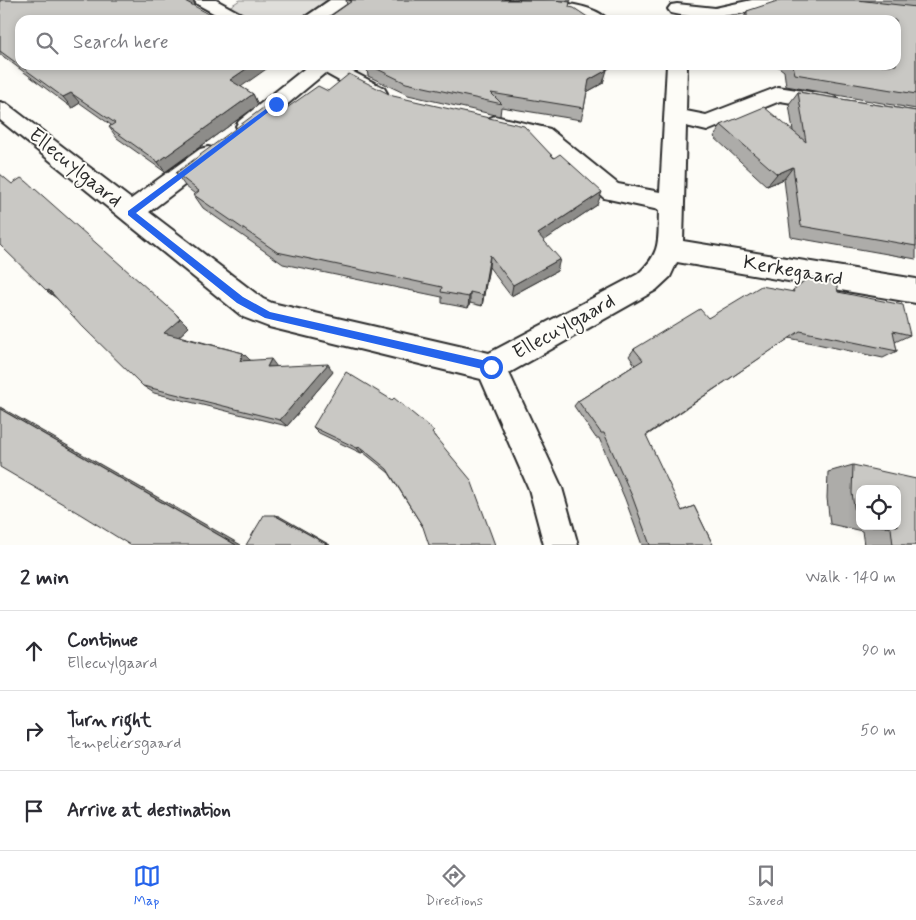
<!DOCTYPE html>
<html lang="en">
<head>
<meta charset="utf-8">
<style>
  :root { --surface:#fff; --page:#f2f2f3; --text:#2b2b33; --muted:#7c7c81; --line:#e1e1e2; --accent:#2563eb }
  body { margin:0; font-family:Mynerve,sans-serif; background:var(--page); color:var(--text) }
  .controls { position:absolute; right:15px; bottom:15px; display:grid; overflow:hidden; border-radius:10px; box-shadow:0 2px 8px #0003 }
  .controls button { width:45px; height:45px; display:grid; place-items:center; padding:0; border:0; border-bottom:1px solid var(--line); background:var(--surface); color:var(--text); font:25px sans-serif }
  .stop { position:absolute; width:15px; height:15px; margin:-11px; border:4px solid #2563eb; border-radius:50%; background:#fff }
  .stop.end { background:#2563eb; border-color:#fff; box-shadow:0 1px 5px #0008 }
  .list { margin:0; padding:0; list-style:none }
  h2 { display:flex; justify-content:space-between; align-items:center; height:65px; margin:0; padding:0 20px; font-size:21px }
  h2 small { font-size:16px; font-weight:400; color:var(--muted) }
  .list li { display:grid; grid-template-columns:32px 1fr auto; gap:15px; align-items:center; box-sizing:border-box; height:80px; padding:0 20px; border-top:1px solid var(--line) }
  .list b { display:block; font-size:19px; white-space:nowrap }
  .list p { margin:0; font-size:16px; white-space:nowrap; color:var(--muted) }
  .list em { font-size:16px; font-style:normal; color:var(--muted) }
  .icon { flex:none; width:28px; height:28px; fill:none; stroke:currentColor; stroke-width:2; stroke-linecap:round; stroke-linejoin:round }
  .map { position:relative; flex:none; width:916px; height:545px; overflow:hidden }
  .search { position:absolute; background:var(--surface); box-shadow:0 2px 8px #0003; left:15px; right:15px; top:15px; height:55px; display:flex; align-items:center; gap:12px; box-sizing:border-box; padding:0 18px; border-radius:15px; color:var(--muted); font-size:19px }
  .sheet { height:305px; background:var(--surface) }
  nav { display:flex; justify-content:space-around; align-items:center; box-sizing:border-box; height:70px; border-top:1px solid var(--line); background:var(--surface); font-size:14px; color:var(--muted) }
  nav a { display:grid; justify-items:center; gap:2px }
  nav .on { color:var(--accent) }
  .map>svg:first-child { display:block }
</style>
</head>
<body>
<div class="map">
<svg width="916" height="545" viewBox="0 0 916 545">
  <rect width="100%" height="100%" fill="#fdfcf7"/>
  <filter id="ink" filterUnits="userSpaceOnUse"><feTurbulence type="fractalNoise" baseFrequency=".02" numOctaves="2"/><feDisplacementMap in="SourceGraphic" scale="10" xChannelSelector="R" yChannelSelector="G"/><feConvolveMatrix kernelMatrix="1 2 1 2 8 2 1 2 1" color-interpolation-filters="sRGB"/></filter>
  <g filter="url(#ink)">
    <polygon fill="#dfdeda" stroke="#858482" points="240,0 333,0 299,20 252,20 229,7"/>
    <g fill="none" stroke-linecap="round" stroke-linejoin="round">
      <g stroke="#2b2b2b" stroke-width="4">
        <g id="street">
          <polygon points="194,0 216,0 245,16 248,20 226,20 197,4"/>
          <polygon points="330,0 352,0 323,20 301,20"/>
          <path d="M504,0C531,0 591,0 608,20H586L578,15L513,5L507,4Z"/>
          <path d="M752,0H787L784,4C746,13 709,22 671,13L668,9L671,5L677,4L715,8Z"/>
          <polygon points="309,65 340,65 384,88 387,93 384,98 377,100 370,98 325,73 255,131 247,134 239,131 236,126 239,121"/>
          <path d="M667,65H687L686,111L706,115L778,87L829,95L836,97L839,102L836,107L829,109L780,101L707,131L686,126L683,241L916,279V303L677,262L670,277L656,290L509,373L562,488L578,545H544L529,489L481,379L269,327L243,317L0,120V102L7,104L131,199L200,149L208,147L216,149L219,155L216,161L149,212L263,299L272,303L489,353L638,274C662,252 658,241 659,210L604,198L535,141L487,129L484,124L487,119L495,116L550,129L618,184L660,192Z"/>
        </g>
      </g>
      <use href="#street" fill="#fdfcf7" fill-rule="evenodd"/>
    </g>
    <g fill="#adaca9" stroke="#2b2b2b" fill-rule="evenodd">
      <polygon points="0,0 195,5 194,6 241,87 253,94 258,105 165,172 117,138 109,127 111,125 80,103 72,108 0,54"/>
      <polygon points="346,0 571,0 570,2 347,5"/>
      <polygon points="859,0 916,0 916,109 786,86 784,71 776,65 896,65 896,20 743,20 747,11"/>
      <polygon points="359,65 615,65 606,70 603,83 587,92 584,108 581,120 501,107 500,116 408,95 368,76 367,69"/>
      <polygon points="328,91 597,205 544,240 557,271 511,296 489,267 482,306 470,303 468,308 442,303 442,297 283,264 203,208 194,195 195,194 185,186 176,173 284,110"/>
      <polygon points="798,92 916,111 916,259 791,237 784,179 767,186 714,137 721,125 793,131 789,104"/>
      <polygon points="12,184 184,322 189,327 179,336 243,353 250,360 277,367 333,372 287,426 154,393 143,386 56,298 47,291"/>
      <polygon points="809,277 838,292 910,335 895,342 897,351 883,358 789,338 646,436 681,511 694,506 713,545 642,545 625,499 599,438 596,438 574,406 578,401 635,365 629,356 634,349 708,318 791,292"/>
      <polygon points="313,427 435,436 423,527 389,473 363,452 361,453 319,433"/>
      <path d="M853,465L916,545H864L862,531L830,524L827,498L828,472ZM860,489L897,526H860Z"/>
    </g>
    <g fill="#8d8c89" stroke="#2b2b2b">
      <polygon points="182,0 193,0 195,5 187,10"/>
      <polygon points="252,65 272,65 235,91 230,80"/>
      <polygon points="597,65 615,65 594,76"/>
      <polygon points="607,70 603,83 585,93 589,80"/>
      <polygon points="71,93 80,103 72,108 63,97"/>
      <polygon points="253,94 258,105 165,172 158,162"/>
      <polygon points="793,167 784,179 767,186 777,174"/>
      <polygon points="602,192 597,205 536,246 538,234"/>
      <polygon points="490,255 489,267 482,306 483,295"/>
      <polygon points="560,259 557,271 511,296 513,285"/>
      <polygon points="49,290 60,300 47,291"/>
      <polygon points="470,292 470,303 468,308 469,297"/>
      <polygon points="175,313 189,327 174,341 164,333"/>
      <polygon points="243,353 251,361 240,361"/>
      <polygon points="271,359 277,367 267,367"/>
      <polygon points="328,364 333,372 287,426 280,420"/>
      <polygon points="0,407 241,545 236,545 0,409"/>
      <polygon points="360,447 363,452 361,453 357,448"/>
      <polygon points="274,515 279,516 330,545 328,545"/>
    </g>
    <g fill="#c9c8c4" stroke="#2b2b2b">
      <polygon points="0,0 183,0 220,20 20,20 20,65 252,65 230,80 253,94 158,162 109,127 115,123 71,93 63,97 0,51"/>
      <polygon points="349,0 554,0 570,2 569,7 574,8 592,20 325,20 352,1"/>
      <polygon points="780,0 857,0 916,7 916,94 795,74 793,65 896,65 896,20 747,20 747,11"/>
      <polygon points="369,65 600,65 607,70 589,80 584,108 491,93 502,104 406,83"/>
      <polygon points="349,74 393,96 524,126 554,158 560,154 602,192 538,234 560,259 513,285 490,255 483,295 470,292 469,297 441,292 442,287 277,252 194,195 199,191 176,173 271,102 284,110 318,86 328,91"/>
      <polygon points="798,92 916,111 916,246 801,226 793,167 777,174 721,125 764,107 806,142"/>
      <polygon points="0,174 12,184 21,178 26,181 175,313 180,319 164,333 243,353 240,361 271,359 267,367 328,364 280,420 143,386 83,327 49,290 47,291 0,245"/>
      <polygon points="809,277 836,282 838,292 903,305 910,335 893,331 897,351 800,331 646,435 682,511 694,506 713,545 650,545 632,496 604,433 601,433 578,401 643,360 634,349 700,309 708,318 761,286 794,292 793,290"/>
      <polygon points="346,372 392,400 394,398 434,431 432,433 471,480 495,545 429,545 423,527 387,469 360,447 357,448 313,427"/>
      <polygon points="0,409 236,545 130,545 80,514 0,467"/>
      <polygon points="853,465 916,479 916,545 893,545 891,528 881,526 897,526 897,489 860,489 860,521 856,520 852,493"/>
      <polygon points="264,515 274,515 328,545 246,545"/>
    </g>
  </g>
  <polygon fill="#2563eb" points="274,103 279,104 136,213 243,297 270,312 491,362 494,364 494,370 491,371 265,318 237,303 128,215 128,211"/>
  <g text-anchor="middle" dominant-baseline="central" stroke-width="4" stroke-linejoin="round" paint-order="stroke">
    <g font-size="20" fill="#2b2b2b" stroke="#fdfcf7">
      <text transform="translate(75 168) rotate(39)">Ellecuylgaard</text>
      <text transform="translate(793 271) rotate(10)">Kerkegaard</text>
      <text transform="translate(564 327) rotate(-29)">Ellecuylgaard</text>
    </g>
  </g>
</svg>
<div class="controls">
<button><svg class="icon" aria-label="locate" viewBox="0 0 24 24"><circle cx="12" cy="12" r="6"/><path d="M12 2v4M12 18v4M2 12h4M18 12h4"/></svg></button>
</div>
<div class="stop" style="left:491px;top:367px"></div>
<div class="stop end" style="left:276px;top:104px"></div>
<div class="search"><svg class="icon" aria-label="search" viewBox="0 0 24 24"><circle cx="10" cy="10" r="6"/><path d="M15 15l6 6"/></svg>Search here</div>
</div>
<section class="sheet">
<h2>2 min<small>Walk · 140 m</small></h2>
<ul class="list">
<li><svg class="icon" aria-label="ahead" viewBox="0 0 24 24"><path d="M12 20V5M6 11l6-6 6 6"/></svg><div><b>Continue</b><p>Ellecuylgaard</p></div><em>90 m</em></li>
<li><svg class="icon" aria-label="right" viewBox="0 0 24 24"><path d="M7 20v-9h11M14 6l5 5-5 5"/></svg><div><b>Turn right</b><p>Tempeliersgaard</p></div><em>50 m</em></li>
<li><svg class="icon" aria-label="arrive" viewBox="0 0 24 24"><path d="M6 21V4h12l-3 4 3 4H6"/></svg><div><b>Arrive at destination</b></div></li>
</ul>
</section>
<nav>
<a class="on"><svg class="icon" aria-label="map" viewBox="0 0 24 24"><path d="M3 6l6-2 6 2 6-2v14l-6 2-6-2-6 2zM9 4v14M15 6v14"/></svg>Map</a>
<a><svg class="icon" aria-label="directions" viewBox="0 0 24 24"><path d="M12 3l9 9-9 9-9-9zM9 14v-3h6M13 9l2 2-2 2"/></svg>Directions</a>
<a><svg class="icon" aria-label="saved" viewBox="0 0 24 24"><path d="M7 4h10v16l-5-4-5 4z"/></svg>Saved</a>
</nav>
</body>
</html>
